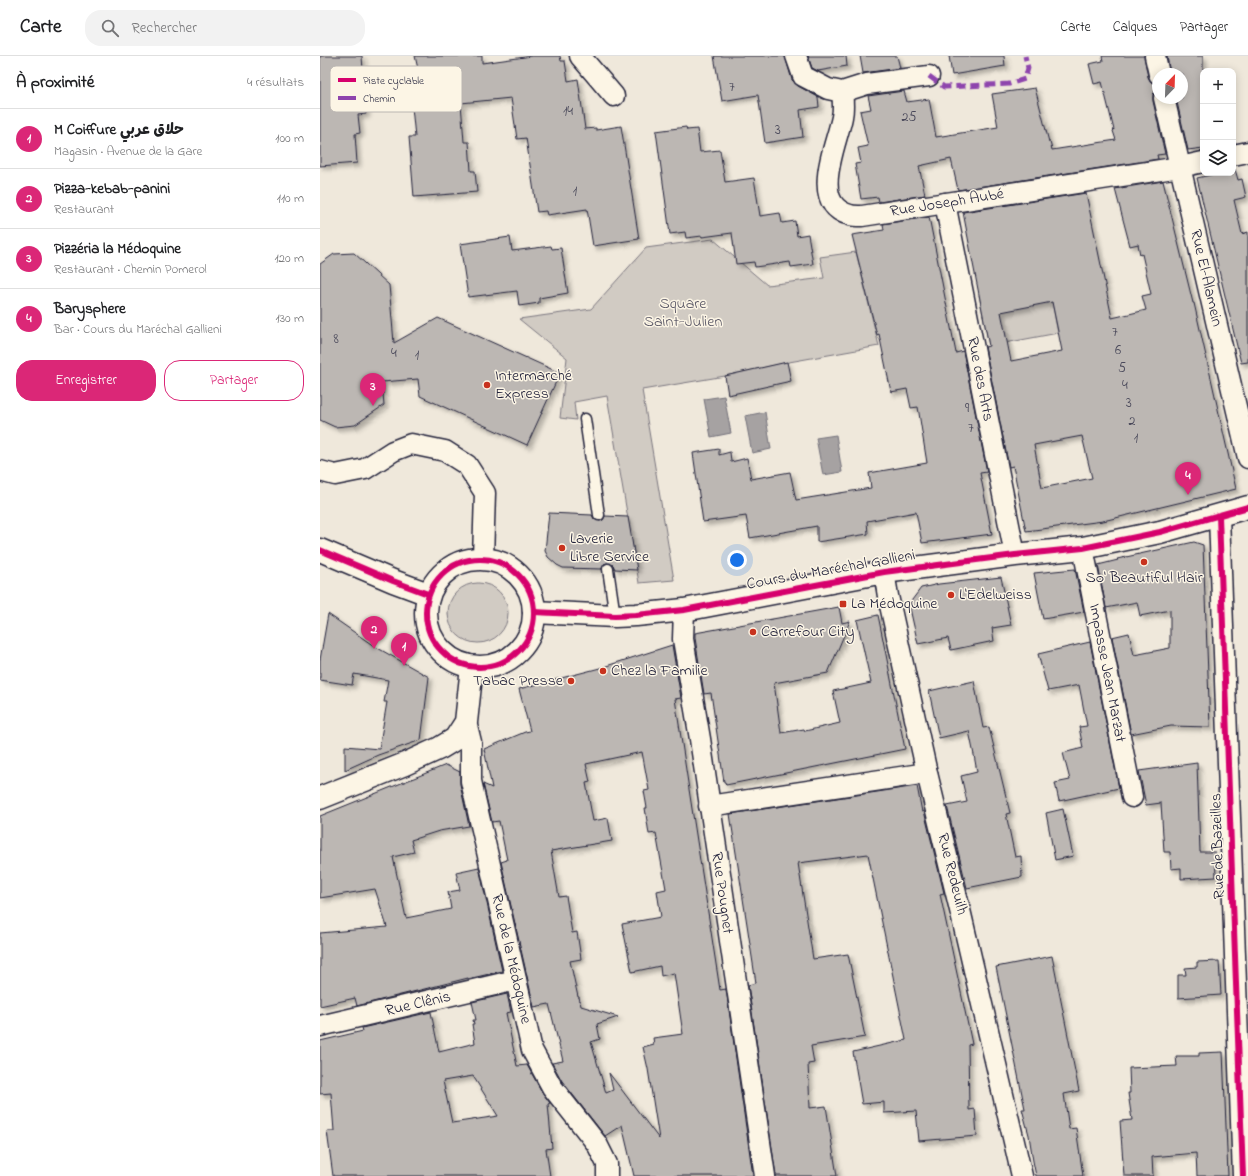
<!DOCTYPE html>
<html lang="fr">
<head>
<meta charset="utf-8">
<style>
  :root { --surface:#fff; --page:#f2f2f2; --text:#202124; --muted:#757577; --line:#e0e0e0; --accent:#db2777 }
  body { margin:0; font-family:"Indie Flower","Playpen Sans Arabic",sans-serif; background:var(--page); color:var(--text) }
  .controls { position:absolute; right:12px; top:12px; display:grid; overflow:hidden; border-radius:8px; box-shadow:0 2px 10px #0003 }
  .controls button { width:36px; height:36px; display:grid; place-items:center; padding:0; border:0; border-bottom:1px solid var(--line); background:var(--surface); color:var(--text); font:20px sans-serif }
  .compass { position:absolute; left:832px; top:12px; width:36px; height:36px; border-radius:50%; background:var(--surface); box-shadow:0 2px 10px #0003; rotate:23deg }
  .you { position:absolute; left:417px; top:504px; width:14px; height:14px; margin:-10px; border:3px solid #fff; border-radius:50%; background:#1a73e8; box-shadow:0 0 0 6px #1a73e833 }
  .badge { display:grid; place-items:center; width:26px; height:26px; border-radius:50%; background:var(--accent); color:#fff; font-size:13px; font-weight:700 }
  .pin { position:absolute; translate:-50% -33px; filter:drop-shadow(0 1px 2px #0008) }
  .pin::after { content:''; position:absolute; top:21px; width:14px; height:12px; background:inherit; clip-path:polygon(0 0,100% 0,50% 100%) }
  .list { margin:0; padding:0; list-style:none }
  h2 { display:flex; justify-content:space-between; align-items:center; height:52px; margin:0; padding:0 16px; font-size:17px }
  h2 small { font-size:13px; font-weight:400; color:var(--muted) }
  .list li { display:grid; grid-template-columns:26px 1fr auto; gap:12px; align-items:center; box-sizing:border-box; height:60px; padding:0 16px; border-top:1px solid var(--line) }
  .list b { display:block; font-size:15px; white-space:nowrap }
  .list p { margin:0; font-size:13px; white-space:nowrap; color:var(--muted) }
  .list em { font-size:13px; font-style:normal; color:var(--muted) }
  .actions { display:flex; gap:8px; padding:12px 16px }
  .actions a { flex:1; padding:9px 0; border:1px solid var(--accent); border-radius:16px; text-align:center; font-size:14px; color:var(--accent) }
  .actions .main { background:var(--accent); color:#fff }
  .icon { flex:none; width:22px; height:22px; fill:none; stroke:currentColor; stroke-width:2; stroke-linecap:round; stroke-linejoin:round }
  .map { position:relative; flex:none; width:928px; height:1120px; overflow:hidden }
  header { display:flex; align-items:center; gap:24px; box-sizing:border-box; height:56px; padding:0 20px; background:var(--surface); border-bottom:1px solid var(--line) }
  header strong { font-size:19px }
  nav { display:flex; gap:22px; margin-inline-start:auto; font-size:14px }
  .search { width:280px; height:36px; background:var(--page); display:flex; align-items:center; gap:10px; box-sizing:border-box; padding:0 14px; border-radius:16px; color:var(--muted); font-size:15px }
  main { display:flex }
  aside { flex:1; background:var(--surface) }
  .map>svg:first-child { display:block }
</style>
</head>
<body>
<header>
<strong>Carte</strong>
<div class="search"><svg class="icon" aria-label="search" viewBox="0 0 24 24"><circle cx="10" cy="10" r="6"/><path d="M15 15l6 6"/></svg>Rechercher</div>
<nav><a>Carte</a><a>Calques</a><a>Partager</a></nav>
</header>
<main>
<aside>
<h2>À proximité<small>4 résultats</small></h2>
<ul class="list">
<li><span class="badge">1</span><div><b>M Coiffure حلاق عربي</b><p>Magasin · Avenue de la Gare</p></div><em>100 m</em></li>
<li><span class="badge">2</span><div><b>Pizza-kebab-panini</b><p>Restaurant</p></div><em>110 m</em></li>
<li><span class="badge">3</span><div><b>Pizzéria la Médoquine</b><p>Restaurant · Chemin Pomerol</p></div><em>120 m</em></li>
<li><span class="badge">4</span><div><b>Barysphere</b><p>Bar · Cours du Maréchal Gallieni</p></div><em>130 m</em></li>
</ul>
<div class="actions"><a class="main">Enregistrer</a><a>Partager</a></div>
</aside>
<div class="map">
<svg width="928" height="1120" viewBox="0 0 928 1120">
  <defs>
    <filter id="shadow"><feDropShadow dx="3.5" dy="3.5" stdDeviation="2" flood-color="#0004"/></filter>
  </defs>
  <rect width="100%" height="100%" fill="#efe8db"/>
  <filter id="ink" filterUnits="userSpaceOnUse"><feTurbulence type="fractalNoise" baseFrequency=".025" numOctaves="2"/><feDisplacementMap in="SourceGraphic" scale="8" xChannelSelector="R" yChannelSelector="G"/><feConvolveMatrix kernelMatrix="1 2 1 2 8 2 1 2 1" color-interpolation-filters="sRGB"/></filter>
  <g filter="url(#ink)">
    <g fill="#d1cbc3" stroke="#7a767f">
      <polygon points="393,183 447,229 504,222 500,201 536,196 559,290 469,306 405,320 322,334 354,524 319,527 287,340 254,346 256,364 240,362 247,302 199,263 271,253 326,192"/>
      <polygon points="728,225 738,277 669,290 659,239"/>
      <circle cx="158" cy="557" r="30"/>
    </g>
    <g fill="#a6a2a2" stroke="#716f79">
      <polygon points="404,340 411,377 391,381 384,343"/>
      <polygon points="445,356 451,393 432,397 425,360"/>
      <polygon points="516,379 522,416 503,419 496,382"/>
    </g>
    <g fill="#bcb7b3" stroke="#22223b" fill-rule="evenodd" filter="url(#shadow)">
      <polygon points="0,0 42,0 46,58 38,59 40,77 35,78 37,107 0,110"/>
      <polygon points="95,0 162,0 162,7 212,0 240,0 241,5 245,5 248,25 258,23 265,73 276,72 276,74 301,70 319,183 273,190 267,153 227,159 226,155 217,156 206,82 197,83 191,42 141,47 144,86 149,86 151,115 155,115 157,136 94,141 89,81 95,81 92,51 103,50 102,30"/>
      <polygon points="394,0 465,0 472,24 478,30 498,41 499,51 480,54 483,81 445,87 438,39 402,45"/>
      <polygon points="488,0 526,0 527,10 498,15 492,12"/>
      <polygon points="540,0 577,0 580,12 543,17"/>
      <polygon points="629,0 684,0 685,10 632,19"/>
      <polygon points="782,0 824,0 828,21 831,26 838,29 838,33 833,38 833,45 845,98 837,99 838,103 638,134 631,103 599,110 605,139 559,146 558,141 541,143 535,108 541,107 538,92 548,90 540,55 551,53 548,40 584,35 587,46 609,43 616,81 678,71 672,38 715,32 729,86 730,86 732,94 796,84 793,75 794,74 782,26 774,28 769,8 783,5"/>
      <polygon points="847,0 883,0 883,92 868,94 856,42 862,42 862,18 850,18"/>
      <polygon points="366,71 367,74 377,73 380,96 400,94 405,126 434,122 440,160 460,157 462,167 475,165 477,180 488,178 493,208 471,211 470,206 435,211 434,206 416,208 412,177 382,181 382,180 366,182 365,176 350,178 336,75"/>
      <polygon points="915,113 918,124 922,123 926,141 914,144 922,178 928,176 928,306 921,307 877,122 899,117 913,117 913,114"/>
      <path d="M843,125L873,247H874L916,433L783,465L706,475L693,410L689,411L665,291L669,290L643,156L766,137L792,262L826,254L822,240L831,238L822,198L820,199L818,188L810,190L795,133ZM732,246L742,295L691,305L681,256ZM762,380L772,422L722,432L714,389Z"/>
      <polygon points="609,161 636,297 643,295 667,416 660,417 672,478 602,487 596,456 547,465 548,478 497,486 497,470 430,482 426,460 383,466 373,397 399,393 399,399 410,396 411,406 427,402 431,423 470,416 476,444 551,432 549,417 607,407 598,351 591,352 587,333 571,336 559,278 557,279 532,179 564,174 563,168"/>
      <polygon points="190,181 192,195 231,190 232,193 241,192 248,237 219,242 219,247 199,250 197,235 148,241 140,188"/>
      <polygon points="34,197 69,229 74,287 118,262 240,317 207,389 100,340 98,323 62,326 64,349 35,369 15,371 0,364 0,208 14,198"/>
      <polygon points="467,306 471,325 408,339 405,320"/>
      <polygon points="229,457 272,459 274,463 280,465 283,464 285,460 308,461 317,514 295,513 293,509 287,507 284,508 282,513 243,512 237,509 228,501 225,495"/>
      <polygon points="874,486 883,489 890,671 851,670 811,678 792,581 809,577 814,599 850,592 850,554 820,560 817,546 786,552 778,509 798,504 797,503"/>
      <polygon points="755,513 764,556 723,563 714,517"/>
      <polygon points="681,521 691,569 672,572 674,585 631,594 628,582 598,588 589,548 601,532 619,528"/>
      <polygon points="519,551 522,567 530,565 508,617 454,627 461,677 484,673 485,675 520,667 513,635 551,627 537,564 558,559 585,693 406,729 405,726 404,726 391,637 384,638 375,582 375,577"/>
      <polygon points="8,558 54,590 109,621 101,684 58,699 25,714 25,690 59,693 67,646 64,646 68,624 34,618 32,629 0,624 0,604"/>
      <polygon points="770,586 799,732 739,745 735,727 750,724 743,697 763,692 759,671 767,670 759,629 728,635 718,598"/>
      <path d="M352,589L361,642L355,643L358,662L400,934L406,933L433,1120H314L302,1069L285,1080L242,1025L232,1007L243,1005L229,948L214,951L181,806L187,804L179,765L172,766L163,728L172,732L164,693L205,676L210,675L199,633L280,612ZM322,696L329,734L324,735L327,752H325L329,778L336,777L346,833L337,835L341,861L302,868L312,916L340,910L341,920L354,917L363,978L333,982L334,988L323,991L328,1013L339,1083L289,1017L293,1034L286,1037L271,986L280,983L277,968L298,961L261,950L259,941H258L250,905L261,903L257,876L252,877L246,840L239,841L231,795L292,785L288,762L273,765L266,727L270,726L266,708Z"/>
      <polygon points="654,625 663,672 669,671 690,757 686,758 695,801 701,800 702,821 647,832 627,750 647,746 641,720 657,716 654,699 649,675 619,682 609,635"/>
      <polygon points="877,707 880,796 895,796 896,821 861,823 861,812 851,813 850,796 844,796 841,747 826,749 819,715"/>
      <polygon points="126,709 140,716 140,728 149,770 119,775 91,784 94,796 73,801 86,862 131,853 128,836 140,834 136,816 159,811 182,915 148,923 148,922 37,950 35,942 0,950 0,877 67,871 55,833 0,842 0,760"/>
      <polygon points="597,730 602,756 604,755 624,837 620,838 652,988 648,989 649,1054 655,1053 657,1080 599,1085 596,1055 564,1057 564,1046 542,1048 533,996 586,984 548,798 478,807 493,903 528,898 545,981 491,990 494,1007 488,1008 490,1052 506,1050 517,1120 456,1120 428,929 436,927 410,758"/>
      <polygon points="743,753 753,800 735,804 726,757"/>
      <polygon points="732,900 759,1035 744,1038 749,1073 756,1072 763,1120 716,1120 713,1105 709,1079 702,1053 705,1053 676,911"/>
      <polygon points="899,905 901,939 858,942 858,919 866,919 865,912 877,911 877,906"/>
      <path d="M187,938L191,956L186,957L197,1010L207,1009L222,1036L230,1047L228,1048L232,1092L226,1093L230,1120H13L7,1075H14L11,1037L0,1038V985L43,975L42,972L111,956L119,996L155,987L152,968H154L153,964H156L152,946ZM153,1020L178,1060L132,1067L123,1025Z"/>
      <polygon points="903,996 908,1120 877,1120 876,1097 832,1101 833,1120 804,1120 800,1065 812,1064 808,1037 810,1037 809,1012 857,1010 856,1000 879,1000 879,997"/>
    </g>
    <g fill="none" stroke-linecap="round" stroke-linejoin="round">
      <g stroke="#22223b" stroke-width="13">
        <g id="lane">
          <polyline points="265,363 279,459"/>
          <polyline points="288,513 295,560"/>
        </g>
      </g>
      <g stroke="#22223b" stroke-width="23">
        <g id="street">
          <polyline points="260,0 294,40"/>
          <polyline points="476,0 483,20 508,33 522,36 547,28 609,20"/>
          <polyline points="835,0 839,18"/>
          <path d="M522,36C523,45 524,52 522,61C517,88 488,148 530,159C533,160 538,160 542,160L860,111L883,106"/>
          <polyline points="844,42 928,402"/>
          <polyline points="913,99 928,96"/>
          <polyline points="625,147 695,499"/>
          <polyline points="0,415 15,419 45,413 73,395 91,388 125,395 147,409 165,437 163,502"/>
          <polyline points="899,460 923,1120"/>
          <polyline points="763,492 812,741"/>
          <polyline points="564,516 568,540 607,717 640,854 702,1120"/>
          <polyline points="364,554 363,583 380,683 445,1120"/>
          <polyline points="146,666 151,686 151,725 212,994 232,1031 277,1088 287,1108 287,1120"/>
          <polyline points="389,750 607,717"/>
          <polyline points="0,970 196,924"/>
        </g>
      </g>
      <g stroke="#22223b" stroke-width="25">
        <polyline id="secondary" points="0,742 85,708 120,692 135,683 146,666 152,611"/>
      </g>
      <g stroke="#22223b" stroke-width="25">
        <g id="primary">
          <polyline points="0,494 73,525 108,538"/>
          <circle cx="160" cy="557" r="54"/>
          <polyline points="214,556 295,560 316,559 364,554 564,516 695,499 763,492 840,476 928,451"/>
        </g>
      </g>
      <use href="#lane" stroke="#fcf5e5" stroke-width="10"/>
      <use href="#street" stroke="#fcf5e5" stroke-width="20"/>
      <use href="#secondary" stroke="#fcf5e5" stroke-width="22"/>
      <use href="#primary" stroke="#fcf5e5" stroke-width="22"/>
      <polyline stroke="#8e44ad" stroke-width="5" stroke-dasharray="10 5" stroke-linecap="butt" points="609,20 624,31 689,28 705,23 708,12 705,0"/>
      <g stroke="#fcf5e5" stroke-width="8">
        <g id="cycleway">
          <polyline points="899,460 923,1120"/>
          <polyline points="0,494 73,525 108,538"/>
          <circle cx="160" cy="557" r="54"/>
          <polyline points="214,556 295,560 316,559 364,554 564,516 695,499 763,492 840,476 928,451"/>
        </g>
      </g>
      <use href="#cycleway" stroke="#d6006c" stroke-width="6"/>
    </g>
  </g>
  <g fill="#c8321e" stroke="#fcf5e5" stroke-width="1.5">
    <circle cx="167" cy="329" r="4"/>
    <circle cx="242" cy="492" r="4"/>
    <circle cx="824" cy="506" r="4"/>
    <circle cx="631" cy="539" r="4"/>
    <rect x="519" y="544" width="8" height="8" rx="2"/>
    <circle cx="433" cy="576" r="4"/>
    <circle cx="283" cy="615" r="4"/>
    <circle cx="251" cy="625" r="4"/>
  </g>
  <g text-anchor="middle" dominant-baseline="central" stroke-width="3" stroke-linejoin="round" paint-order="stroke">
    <g font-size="14" fill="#484759">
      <text x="412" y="31">7</text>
      <text x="248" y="55">14</text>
      <text x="589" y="61">25</text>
      <text x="458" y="74">3</text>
      <text x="255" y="135">1</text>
      <text x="795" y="276">7</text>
      <text x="16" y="283">8</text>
      <text x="798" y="294">6</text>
      <text x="74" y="297">4</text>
      <text x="97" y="299">1</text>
      <text x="802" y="312">5</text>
      <text x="805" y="329">4</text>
      <text x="809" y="347">3</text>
      <text x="647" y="352">9</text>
      <text x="812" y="365">2</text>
      <text x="651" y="372">7</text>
      <text x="816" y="382">1</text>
    </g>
    <g font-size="16" fill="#22223b" stroke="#fcf5e5">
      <text transform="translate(627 147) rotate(-9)">Rue Joseph Aubé</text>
      <text transform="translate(886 222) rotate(77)">Rue El-Alamein</text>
      <text transform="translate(660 323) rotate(79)">Rue des Arts</text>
      <text transform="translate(511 514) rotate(-10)">Cours du Maréchal Gallieni</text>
      <text transform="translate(787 617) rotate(79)">Impasse Jean Marzat</text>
      <text transform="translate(898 790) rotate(-92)">Rue de Bazeilles</text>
      <text transform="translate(632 818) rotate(76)">Rue Redeuilh</text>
      <text transform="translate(402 837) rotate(82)">Rue Pougnet</text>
      <text transform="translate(191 903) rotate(77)">Rue de la Médoquine</text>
      <text transform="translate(98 948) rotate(-13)">Rue Clênis</text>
    </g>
    <g font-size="16" fill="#575564" stroke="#fcf5e5">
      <text x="363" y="248">Square<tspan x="363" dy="18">Saint-Julien</tspan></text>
    </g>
    <g font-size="16" fill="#22223b" stroke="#fcf5e5" text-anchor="start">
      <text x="175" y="320">Intermarché<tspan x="175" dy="18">Express</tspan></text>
      <text x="250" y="483">Laverie<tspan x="250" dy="18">Libre Service</tspan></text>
      <text x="824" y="522" text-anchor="middle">So' Beautiful Hair</text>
      <text x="639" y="539">L'Edelweiss</text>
      <text x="531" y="548">La Médoquine</text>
      <text x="441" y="576">Carrefour City</text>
      <text x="291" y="615">Chez la Familie</text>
      <text x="243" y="625" text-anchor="end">Tabac Presse</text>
    </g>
  </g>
  <rect x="10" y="10" width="132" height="46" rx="6" fill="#fcf5e5" stroke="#bbb6b2" stroke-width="1"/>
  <rect x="18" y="22" width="18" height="4" fill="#d6006c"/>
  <rect x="18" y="40" width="18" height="4" fill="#8e44ad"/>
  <g font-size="11" fill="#22223b">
    <text x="43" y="28">Piste cyclable</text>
    <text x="43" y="46">Chemin</text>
  </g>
</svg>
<div class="controls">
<button>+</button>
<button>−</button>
<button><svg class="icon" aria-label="layers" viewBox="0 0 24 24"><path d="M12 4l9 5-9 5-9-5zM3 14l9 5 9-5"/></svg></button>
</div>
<svg class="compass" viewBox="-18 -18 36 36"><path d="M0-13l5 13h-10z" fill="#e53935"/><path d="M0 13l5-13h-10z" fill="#757577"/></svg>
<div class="you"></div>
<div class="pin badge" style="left:84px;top:610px">1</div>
<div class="pin badge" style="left:54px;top:593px">2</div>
<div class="pin badge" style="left:53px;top:350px">3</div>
<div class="pin badge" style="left:868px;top:439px">4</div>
</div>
</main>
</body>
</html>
